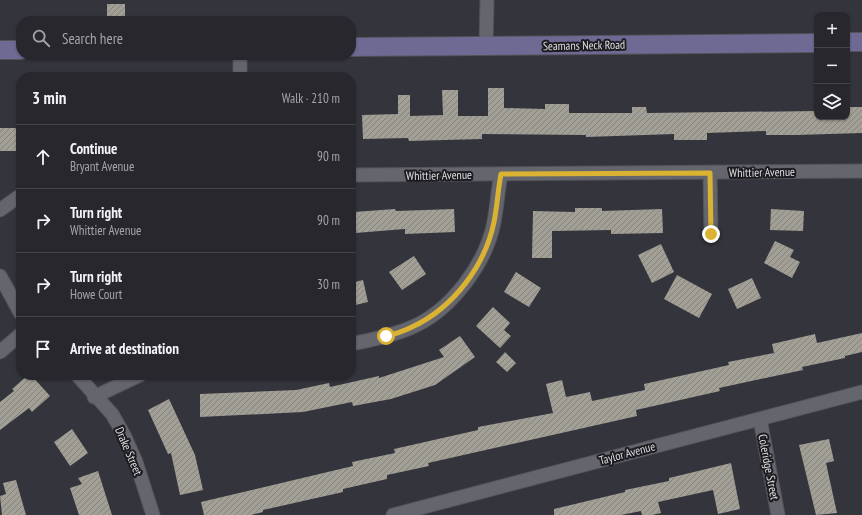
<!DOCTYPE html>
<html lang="en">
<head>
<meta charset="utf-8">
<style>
  :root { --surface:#27272d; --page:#333339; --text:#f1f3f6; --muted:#a4a5aa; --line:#434449 }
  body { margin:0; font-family:"PT Sans Narrow",sans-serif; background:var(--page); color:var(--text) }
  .controls { position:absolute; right:12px; top:12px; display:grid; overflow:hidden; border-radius:8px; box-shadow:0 1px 3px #0004 }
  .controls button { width:36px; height:36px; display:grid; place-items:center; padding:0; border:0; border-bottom:1px solid var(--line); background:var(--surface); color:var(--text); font:20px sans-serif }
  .stop { position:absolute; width:12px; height:12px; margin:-9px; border:3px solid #dab333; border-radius:50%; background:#fff }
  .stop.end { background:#dab333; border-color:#fff; box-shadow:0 1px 4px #0008 }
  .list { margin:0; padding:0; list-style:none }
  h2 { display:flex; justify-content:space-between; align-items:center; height:52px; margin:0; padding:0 16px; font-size:17px }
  h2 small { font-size:13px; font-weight:400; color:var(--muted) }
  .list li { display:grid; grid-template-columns:26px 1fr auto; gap:12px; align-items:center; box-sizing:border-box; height:64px; padding:0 16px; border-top:1px solid var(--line) }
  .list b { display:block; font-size:15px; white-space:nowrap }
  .list p { margin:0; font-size:13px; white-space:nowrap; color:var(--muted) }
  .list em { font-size:13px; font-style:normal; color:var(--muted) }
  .icon { flex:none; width:22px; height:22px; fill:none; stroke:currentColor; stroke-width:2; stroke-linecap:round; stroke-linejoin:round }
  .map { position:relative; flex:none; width:862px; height:515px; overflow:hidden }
  .search { position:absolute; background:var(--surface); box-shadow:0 1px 3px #0004; left:16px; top:16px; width:340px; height:44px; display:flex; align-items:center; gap:10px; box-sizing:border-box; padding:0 14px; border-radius:16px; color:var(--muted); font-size:15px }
  .panel { position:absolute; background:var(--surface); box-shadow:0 1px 3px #0004; left:16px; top:72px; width:340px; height:308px; border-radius:16px }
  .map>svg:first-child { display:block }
</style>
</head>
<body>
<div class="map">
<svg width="862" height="515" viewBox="0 0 862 515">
  <defs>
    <pattern id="building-hatch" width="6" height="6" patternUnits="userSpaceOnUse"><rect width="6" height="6" fill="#a29f96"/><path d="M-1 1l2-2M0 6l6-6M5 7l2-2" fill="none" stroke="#86837d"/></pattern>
  </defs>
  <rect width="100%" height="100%" fill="#34343c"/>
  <g fill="url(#building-hatch)">
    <rect x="107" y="4" width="18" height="16"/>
    <polygon points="488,88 504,88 504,108 545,109 545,104 569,104 569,113 632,113 632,107 646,107 647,113 817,111 817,117 847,117 847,107 862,107 862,133 796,135 766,135 766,131 707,133 707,140 674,140 674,134 586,137 586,135 482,134 482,139 409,141 408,138 363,139 362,115 398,114 398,95 410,95 410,116 443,115 442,90 458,90 458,116 488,116"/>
    <polygon points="0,128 20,128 21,151 0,151"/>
    <polygon points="575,208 602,208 602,211 662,209 663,233 611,234 611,230 552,231 552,258 532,258 533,211 575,212"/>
    <polygon points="395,209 396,211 454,209 455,232 405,234 405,229 355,233 354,212"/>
    <polygon points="771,209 804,211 803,231 770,230"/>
    <polygon points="775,241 794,250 790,257 800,262 792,278 764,263"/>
    <polygon points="661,244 674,272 652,283 638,255"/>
    <polygon points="414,256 426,274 402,290 389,272"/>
    <polygon points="516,272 541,288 529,307 504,292"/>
    <polygon points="677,275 712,294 699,318 664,299"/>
    <polygon points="752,278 761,298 737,309 728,289"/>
    <polygon points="363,280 368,302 351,306 351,283"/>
    <polygon points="493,307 510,323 504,330 511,336 500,348 476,326"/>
    <polygon points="862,333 862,352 845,356 845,358 802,367 803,370 719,388 720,391 636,410 637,416 428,463 429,466 387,475 387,479 343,489 343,492 263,510 263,512 251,515 204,515 201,502 353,466 352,462 395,453 394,449 478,430 478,427 553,413 546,384 562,380 566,397 590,392 592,401 645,390 644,384 729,365 728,362 774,353 772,344 815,334 817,343"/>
    <polygon points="460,336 475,357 435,385 391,399 353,406 352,402 303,412 200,417 200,394 296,390 329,383 330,387 379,376 379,378 444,357 439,350"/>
    <polygon points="505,352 516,363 507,372 496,362"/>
    <polygon points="28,375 31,375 50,396 32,412 29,408 0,430 0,402 14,391 12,389"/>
    <polygon points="169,399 195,455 203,490 180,495 171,453 168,454 148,410"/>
    <polygon points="72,429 88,453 70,466 54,442"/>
    <polygon points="829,439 834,461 826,463 837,513 816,515 799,445"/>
    <polygon points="731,463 740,509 718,514 713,490 658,502 661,513 652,515 642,515 641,511 621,515 554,515 554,509 625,492 625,490 669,481 669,478"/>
    <polygon points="98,471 112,515 79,515 70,488 82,484 78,478"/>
    <polygon points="16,480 26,515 2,515 0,496 6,494 3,483"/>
  </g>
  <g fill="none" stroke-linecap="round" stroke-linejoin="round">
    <g stroke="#535359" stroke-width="15">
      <g id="minor">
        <polyline points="486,46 487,0"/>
        <polyline points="240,55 240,77"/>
        <polyline points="710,173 711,234"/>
        <polyline points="351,175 862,171"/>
        <polyline points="0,210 21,195"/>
        <polyline points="0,276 21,314"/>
        <path d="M351,344C371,340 391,336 410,328C450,312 486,264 494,222C497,206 498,190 501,174"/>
        <polyline points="0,352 21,334"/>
        <polyline points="77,375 112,414 124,435 136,462 153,515"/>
        <polyline points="94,397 140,375"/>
        <polyline points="760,419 778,515"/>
        <polyline points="393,515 862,392"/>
      </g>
    </g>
    <g stroke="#535359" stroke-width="20">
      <g id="secondary">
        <polyline points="847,42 862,42"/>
        <polyline points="351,47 817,43"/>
        <polyline points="0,50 21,50"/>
      </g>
    </g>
    <use href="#minor" stroke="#65656e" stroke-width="13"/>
    <use href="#secondary" stroke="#6e6a94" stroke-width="18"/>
  </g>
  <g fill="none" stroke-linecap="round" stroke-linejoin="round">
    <path stroke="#dab333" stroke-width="5" d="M386,336C395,334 404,331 412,327C453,308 485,266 494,222C497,207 498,190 501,174L710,173L711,234"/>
  </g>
  <g text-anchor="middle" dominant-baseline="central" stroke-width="4" stroke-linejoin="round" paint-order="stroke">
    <g font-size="12" fill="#dfdfe4" stroke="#1c1c20">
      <text transform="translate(584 45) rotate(-1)">Seamans Neck Road</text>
      <text transform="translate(762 172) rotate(-1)">Whittier Avenue</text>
      <text transform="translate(439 175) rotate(-1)">Whittier Avenue</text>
      <text transform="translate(129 451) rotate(67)">Drake Street</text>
      <text transform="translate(627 453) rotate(-15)">Taylor Avenue</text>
      <text transform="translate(769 467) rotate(79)">Coleridge Street</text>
    </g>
  </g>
</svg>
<div class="controls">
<button>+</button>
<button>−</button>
<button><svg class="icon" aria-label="layers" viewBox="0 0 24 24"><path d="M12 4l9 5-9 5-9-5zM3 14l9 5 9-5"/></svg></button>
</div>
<div class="stop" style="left:386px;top:336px"></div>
<div class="stop end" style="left:711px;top:234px"></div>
<div class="search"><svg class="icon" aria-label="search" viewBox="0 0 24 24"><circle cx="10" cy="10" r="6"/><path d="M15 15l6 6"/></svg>Search here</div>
<section class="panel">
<h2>3 min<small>Walk · 210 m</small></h2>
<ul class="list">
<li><svg class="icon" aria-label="ahead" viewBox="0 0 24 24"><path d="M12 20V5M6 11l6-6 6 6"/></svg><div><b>Continue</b><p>Bryant Avenue</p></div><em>90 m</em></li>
<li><svg class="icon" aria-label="right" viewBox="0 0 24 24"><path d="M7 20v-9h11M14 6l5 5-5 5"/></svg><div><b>Turn right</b><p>Whittier Avenue</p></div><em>90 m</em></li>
<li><svg class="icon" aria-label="right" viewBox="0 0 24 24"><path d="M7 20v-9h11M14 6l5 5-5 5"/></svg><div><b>Turn right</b><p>Howe Court</p></div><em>30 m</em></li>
<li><svg class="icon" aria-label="arrive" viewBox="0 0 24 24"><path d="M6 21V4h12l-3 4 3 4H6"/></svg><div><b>Arrive at destination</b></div></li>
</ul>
</section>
</div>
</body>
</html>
